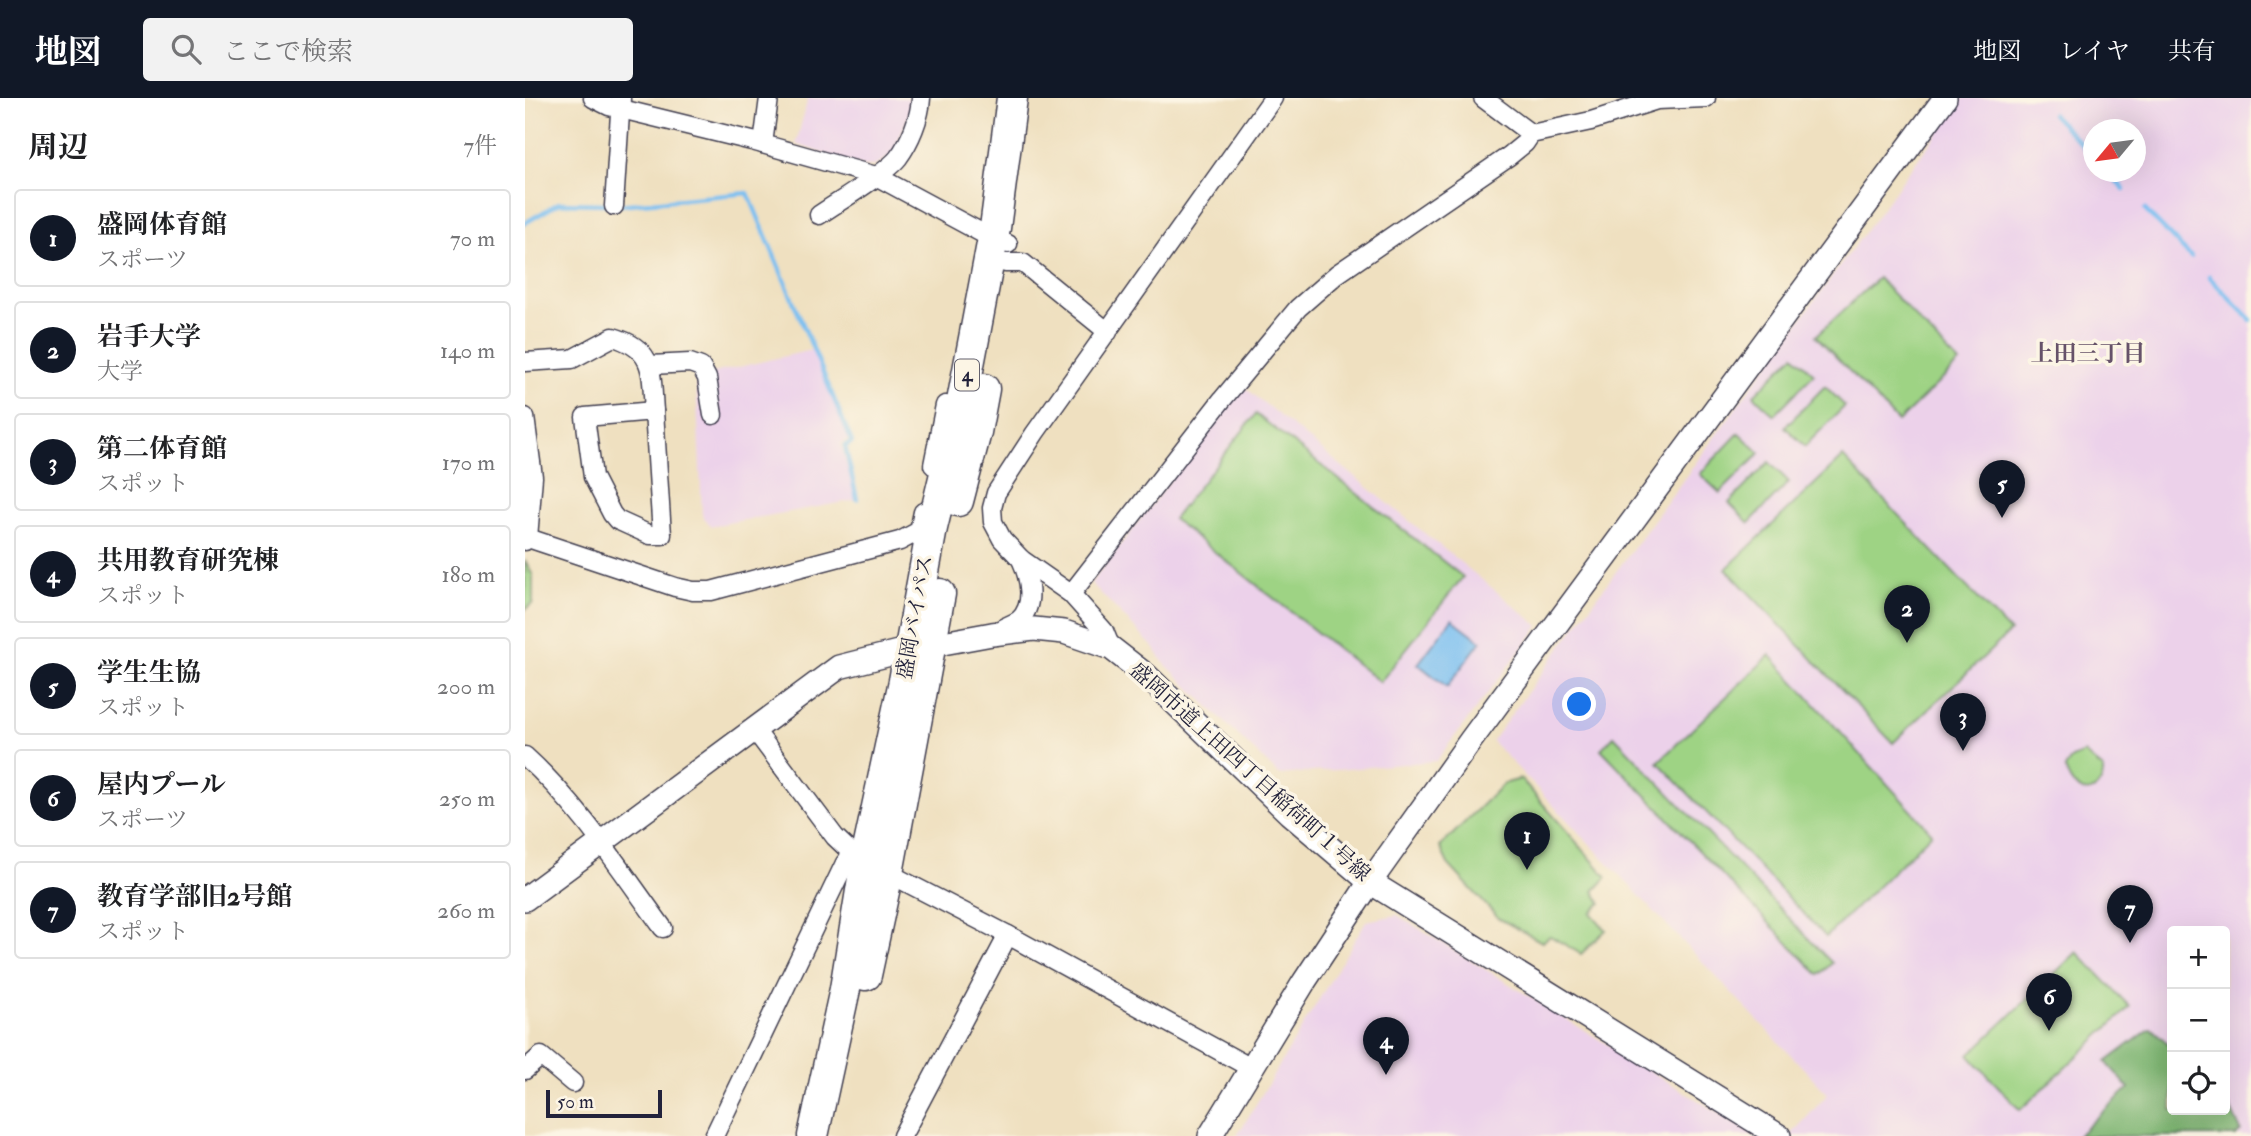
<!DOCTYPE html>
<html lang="ja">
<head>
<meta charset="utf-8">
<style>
  :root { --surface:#fff; --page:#f2f2f2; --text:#202124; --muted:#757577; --line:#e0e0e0; --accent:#111827 }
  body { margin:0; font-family:"IM FELL Double Pica","Noto Serif JP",serif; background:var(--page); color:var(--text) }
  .controls { position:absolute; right:21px; bottom:21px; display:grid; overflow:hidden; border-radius:7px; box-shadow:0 7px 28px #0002 }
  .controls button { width:63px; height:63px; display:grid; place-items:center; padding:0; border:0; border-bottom:2px solid var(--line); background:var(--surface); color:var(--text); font:35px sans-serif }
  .compass { position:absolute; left:1558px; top:21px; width:63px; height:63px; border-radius:50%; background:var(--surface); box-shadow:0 7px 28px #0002; rotate:241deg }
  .scale { position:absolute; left:21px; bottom:18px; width:116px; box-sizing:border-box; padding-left:7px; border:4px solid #22223b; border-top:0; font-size:19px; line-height:24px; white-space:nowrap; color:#22223b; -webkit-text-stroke:5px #fcf5e5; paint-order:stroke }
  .you { position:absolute; left:1055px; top:607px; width:24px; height:24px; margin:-18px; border:5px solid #fff; border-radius:50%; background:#1a73e8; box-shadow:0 0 0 10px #1a73e833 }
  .badge { display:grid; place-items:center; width:46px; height:46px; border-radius:50%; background:var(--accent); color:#fff; font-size:23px; font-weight:700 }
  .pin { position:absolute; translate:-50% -58px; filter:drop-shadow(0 2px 4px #0008) }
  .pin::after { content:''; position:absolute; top:37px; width:24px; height:21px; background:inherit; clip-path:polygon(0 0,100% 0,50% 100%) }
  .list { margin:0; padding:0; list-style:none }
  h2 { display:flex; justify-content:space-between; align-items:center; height:91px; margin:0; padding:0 28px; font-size:30px }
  h2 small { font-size:23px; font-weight:400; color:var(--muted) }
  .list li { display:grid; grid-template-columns:46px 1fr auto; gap:21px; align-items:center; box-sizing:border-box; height:98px; margin:0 14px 14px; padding:0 14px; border:2px solid var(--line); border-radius:7px }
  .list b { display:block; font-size:26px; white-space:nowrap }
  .list p { margin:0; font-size:23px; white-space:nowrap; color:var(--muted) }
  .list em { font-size:23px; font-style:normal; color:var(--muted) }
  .icon { flex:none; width:38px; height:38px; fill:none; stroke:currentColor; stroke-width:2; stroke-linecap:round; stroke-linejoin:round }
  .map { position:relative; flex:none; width:1726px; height:1038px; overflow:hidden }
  header { display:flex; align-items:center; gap:42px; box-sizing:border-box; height:98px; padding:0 35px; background:var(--accent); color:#fff }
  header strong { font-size:33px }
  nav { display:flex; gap:38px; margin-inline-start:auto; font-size:24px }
  .search { width:490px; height:63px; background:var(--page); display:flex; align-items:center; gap:18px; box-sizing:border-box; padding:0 24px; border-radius:7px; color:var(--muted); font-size:26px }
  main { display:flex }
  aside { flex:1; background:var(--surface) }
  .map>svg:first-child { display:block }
</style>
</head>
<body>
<header>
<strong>地図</strong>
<div class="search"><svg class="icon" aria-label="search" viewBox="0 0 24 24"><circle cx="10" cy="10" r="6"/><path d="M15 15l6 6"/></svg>ここで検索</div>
<nav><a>地図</a><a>レイヤ</a><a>共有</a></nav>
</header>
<main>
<aside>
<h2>周辺<small>7件</small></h2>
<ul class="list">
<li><span class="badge">1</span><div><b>盛岡体育館</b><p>スポーツ</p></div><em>70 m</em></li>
<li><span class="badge">2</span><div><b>岩手大学</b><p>大学</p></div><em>140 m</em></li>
<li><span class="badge">3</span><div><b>第二体育館</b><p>スポット</p></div><em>170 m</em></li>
<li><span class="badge">4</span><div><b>共用教育研究棟</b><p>スポット</p></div><em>180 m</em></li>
<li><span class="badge">5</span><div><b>学生生協</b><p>スポット</p></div><em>200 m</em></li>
<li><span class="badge">6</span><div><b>屋内プール</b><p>スポーツ</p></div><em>250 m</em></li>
<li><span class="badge">7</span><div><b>教育学部旧2号館</b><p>スポット</p></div><em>260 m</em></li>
</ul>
</aside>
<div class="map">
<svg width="1726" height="1038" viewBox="0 0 1726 1038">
  <rect width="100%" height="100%" fill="#fcf5e5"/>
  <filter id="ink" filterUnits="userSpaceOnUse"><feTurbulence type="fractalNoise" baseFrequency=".0143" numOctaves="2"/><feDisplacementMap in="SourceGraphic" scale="14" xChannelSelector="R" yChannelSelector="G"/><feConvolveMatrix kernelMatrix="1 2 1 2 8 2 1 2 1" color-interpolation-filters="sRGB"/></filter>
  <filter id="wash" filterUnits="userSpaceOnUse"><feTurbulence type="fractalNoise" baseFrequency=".00686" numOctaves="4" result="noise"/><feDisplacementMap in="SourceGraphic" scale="28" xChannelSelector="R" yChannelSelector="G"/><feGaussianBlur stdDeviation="1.57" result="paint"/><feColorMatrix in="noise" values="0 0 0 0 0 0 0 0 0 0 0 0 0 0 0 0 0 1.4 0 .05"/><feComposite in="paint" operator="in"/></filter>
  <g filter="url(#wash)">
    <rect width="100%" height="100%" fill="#efe0c0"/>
    <g fill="#ecd1ea" fill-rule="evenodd">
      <polygon points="283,0 385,0 384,16 368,56 350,68 335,68 271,46"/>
      <path d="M1438,0H1726V1038H1265L1303,996L967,643ZM1568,32H1610V74H1568ZM1647,833H1700V1012H1647Z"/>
      <polygon points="287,252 324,341 316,346 331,402 186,428 177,417 171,279"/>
      <polygon points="718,288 1014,528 911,663 754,677 638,564 630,551 566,485"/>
      <polygon points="872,817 1231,1038 712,1038 841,823"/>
    </g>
    <g fill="#9ed384" stroke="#607a60" stroke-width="2">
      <polygon points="1353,180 1434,265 1373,324 1291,238"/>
      <polygon points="1269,257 1289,276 1249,317 1229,297"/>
      <polygon points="1300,288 1320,308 1280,348 1260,329"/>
      <polygon points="731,316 938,479 855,584 648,421"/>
      <polygon points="1214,335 1235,355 1195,395 1175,376"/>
      <polygon points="1318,359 1485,534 1368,645 1201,471"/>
      <polygon points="1244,364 1264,384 1224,425 1204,405"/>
      <polygon points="0,462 8,478 8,505 0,512"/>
      <polygon points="1245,557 1407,735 1301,839 1133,664"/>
      <polygon points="1089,638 1307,865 1294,877 1076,651"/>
      <path d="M1559,655L1578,671C1580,684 1567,701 1553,690C1546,686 1543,678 1540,670L1547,660Z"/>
      <polygon points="996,681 1082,779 1069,793 1076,805 1066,815 1081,832 1056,856 1025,838 1017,844 973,820 923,766 915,749 978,686"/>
      <polygon points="1552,854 1605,909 1495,1012 1444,957"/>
    </g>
    <polygon fill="#7eb572" stroke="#506c56" stroke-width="2" points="1626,930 1647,949 1647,1012 1700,1012 1700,999 1716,1033 1711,1038 1552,1038 1604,990 1581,964"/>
    <polygon fill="#7abff1" stroke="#4e7096" stroke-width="2" points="927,521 956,543 922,589 893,566"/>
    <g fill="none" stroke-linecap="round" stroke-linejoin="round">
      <g stroke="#7abff1" stroke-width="4.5">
        <polyline points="1527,16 1563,53"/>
        <polyline points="1582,74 1599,91"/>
        <polyline points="93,107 223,95 327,344 320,348 332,401"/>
        <polyline points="1620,112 1666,159"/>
        <polyline points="0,125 34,105 84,106"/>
        <polyline points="1684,179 1726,222"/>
      </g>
    </g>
  </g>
  <g filter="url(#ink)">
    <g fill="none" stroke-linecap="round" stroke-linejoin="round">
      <g stroke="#413e4f" stroke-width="21">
        <g id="minor">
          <polyline points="68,0 84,8 227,43 351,78 468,141 483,146"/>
          <polyline points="958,0 1006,36"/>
          <polyline points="238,46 244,0"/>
          <polyline points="89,108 96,0"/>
          <path d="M294,117C313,104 360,76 373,60C385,44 395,20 396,0"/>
          <polyline points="480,165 498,165 583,234"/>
          <path d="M0,264L47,261L88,239C131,251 126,276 129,313"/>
          <polyline points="126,267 165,265 176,269 182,280 188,317"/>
          <polygon points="129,313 137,437 125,437 92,422 87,416 68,379 60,319"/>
          <polyline points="0,319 8,379 3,440 0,443"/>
          <polyline points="408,367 420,307 436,309"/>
          <polyline points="3,440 150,489 168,493 186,493 375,443 394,433 398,414"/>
          <polyline points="546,496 696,303 773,210 812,176 984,58 1000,45 1006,36 1066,23 1132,2 1181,0"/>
          <path d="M473,533C479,529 488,526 494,522C511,507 504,479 496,461"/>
          <polyline points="586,550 579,533 546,496 496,461 477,441 468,424 467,410 471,395 510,335 748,0"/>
          <polyline points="229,631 310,739 328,756"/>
          <path d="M0,658C54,707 95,771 138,830"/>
          <polyline points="363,775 483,837 726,970"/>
          <polyline points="0,972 16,958 48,985"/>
          <polyline points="189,1038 320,765 328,756 342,756"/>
          <polyline points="377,1038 483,837"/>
        </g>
      </g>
      <g stroke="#413e4f" stroke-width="26">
        <g id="tertiary">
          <polyline points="0,801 314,569 385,551 467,536 509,531 539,534 586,550 622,578 764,715 845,784 1254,1038"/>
          <polyline points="685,1038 779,884 845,784 946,642 1420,0"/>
        </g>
      </g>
      <g stroke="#413e4f" stroke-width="33">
        <g id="trunk">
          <polyline points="433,403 451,334 459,291"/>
          <polyline points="341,877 363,775 415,496"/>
          <polyline points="288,1038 320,891 342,756 379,583 407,430 436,309 470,130 487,0"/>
        </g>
      </g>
      <use href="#minor" stroke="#fff" stroke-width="18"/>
      <use href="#tertiary" stroke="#fff" stroke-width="23"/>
      <use href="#trunk" stroke="#fff" stroke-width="30"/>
    </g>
  </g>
  <g text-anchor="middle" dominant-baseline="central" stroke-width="7" stroke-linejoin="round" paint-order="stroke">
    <rect fill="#fcf5e5" stroke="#63616e" stroke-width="2" x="430" y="261.5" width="24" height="31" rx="5"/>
    <g font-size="19" font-weight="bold" fill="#22223b">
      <text x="442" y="277">4</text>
    </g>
    <g font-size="21" fill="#22223b" stroke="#fcf5e5">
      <text transform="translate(390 519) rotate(-80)">盛岡バイパス</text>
      <text transform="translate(725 674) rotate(42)">盛岡市道上田四丁目稲荷町１号線</text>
    </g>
    <g font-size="23" font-weight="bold" fill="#665269" stroke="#fcf5e5">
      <text x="1563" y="255">上田三丁目</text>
    </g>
  </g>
</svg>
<div class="controls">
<button>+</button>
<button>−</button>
<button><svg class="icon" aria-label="locate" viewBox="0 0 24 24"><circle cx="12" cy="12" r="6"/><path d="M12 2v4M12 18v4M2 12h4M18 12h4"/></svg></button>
</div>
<svg class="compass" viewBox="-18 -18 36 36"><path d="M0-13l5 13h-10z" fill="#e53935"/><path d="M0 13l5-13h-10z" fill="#757577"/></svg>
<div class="scale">50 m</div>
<div class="you"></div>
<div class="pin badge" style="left:1002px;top:772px">1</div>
<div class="pin badge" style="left:1382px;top:545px">2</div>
<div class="pin badge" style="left:1438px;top:653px">3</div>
<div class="pin badge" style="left:861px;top:977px">4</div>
<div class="pin badge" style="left:1477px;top:420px">5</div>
<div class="pin badge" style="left:1524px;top:933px">6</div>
<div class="pin badge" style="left:1605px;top:845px">7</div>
</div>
</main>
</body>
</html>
